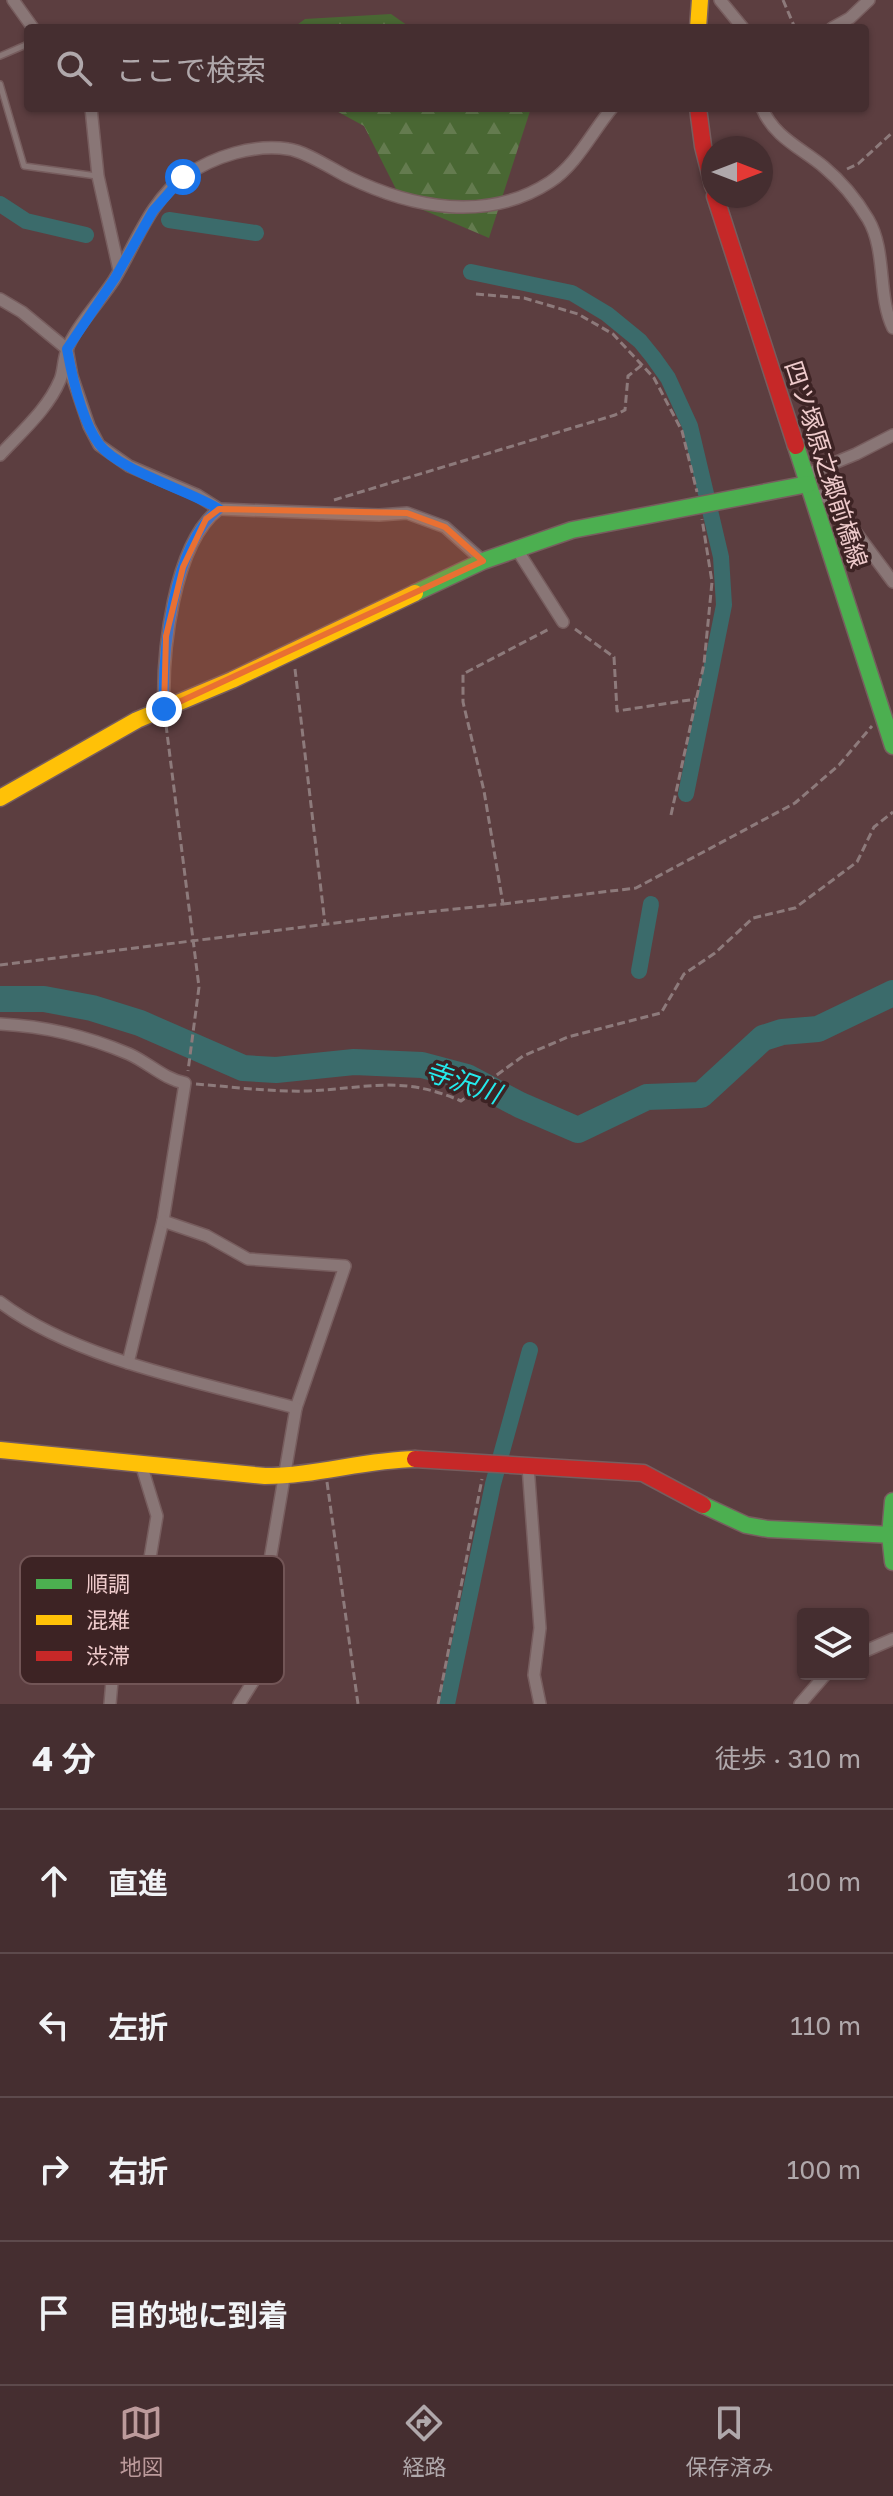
<!DOCTYPE html>
<html lang="ja">
<head>
<meta charset="utf-8">
<style>
  :root { --surface:#452e30; --page:#4f3a3c; --text:#f1f3f6; --muted:#b0a8ab; --line:#5d4a4c; --accent:#bc9a9b }
  body { margin:0; font-family:"Golos Text","Noto Sans JP",sans-serif; background:var(--page); color:var(--text) }
  .controls { position:absolute; right:24px; bottom:24px; display:grid; overflow:hidden; border-radius:8px; box-shadow:0 2px 6px #0004 }
  .controls button { width:72px; height:72px; display:grid; place-items:center; padding:0; border:0; border-bottom:2px solid var(--line); background:var(--surface); color:var(--text); font:40px sans-serif }
  .compass { position:absolute; left:701px; top:136px; width:72px; height:72px; border-radius:50%; background:var(--surface); box-shadow:0 2px 6px #0004; rotate:90deg }
  .stop { position:absolute; width:24px; height:24px; margin:-18px; border:6px solid #1a73e8; border-radius:50%; background:#fff }
  .stop.end { background:#1a73e8; border-color:#fff; box-shadow:0 2px 8px #0008 }
  .list { margin:0; padding:0; list-style:none }
  h2 { display:flex; justify-content:space-between; align-items:center; height:104px; margin:0; padding:0 32px; font-size:34px }
  h2 small { font-size:26px; font-weight:400; color:var(--muted) }
  .list li { display:grid; grid-template-columns:52px 1fr auto; gap:24px; align-items:center; box-sizing:border-box; height:144px; padding:0 32px; border-top:2px solid var(--line) }
  .list b { display:block; font-size:30px; white-space:nowrap }
  .list em { font-size:26px; font-style:normal; color:var(--muted) }
  .icon { flex:none; width:44px; height:44px; fill:none; stroke:currentColor; stroke-width:2; stroke-linecap:round; stroke-linejoin:round }
  .map { position:relative; flex:none; width:893px; height:1704px; overflow:hidden }
  .search { position:absolute; background:var(--surface); box-shadow:0 2px 6px #0004; left:24px; right:24px; top:24px; height:88px; display:flex; align-items:center; gap:20px; box-sizing:border-box; padding:0 28px; border-radius:8px; color:var(--muted); font-size:30px }
  .sheet { height:680px; background:var(--surface) }
  nav { display:flex; justify-content:space-around; align-items:center; box-sizing:border-box; height:112px; border-top:2px solid var(--line); background:var(--surface); font-size:22px; color:var(--muted) }
  nav a { display:grid; justify-items:center; gap:4px }
  nav .on { color:var(--accent) }
  .map>svg:first-child { display:block }
</style>
</head>
<body>
<div class="map">
<svg width="893" height="1704" viewBox="0 0 893 1704">
  <defs>
    <pattern id="forest-firs" width="22" height="20" patternUnits="userSpaceOnUse" patternTransform="scale(2)"><rect width="22" height="20" fill="#496733"/><path d="M5 1l3.5 6h-7zM16 11l3.5 6h-7z" fill="#647b4f"/></pattern>
  </defs>
  <rect width="100%" height="100%" fill="#5c3e40"/>
  <g fill="url(#forest-firs)">
    <polygon points="391,14 411,28 293,28 305,19"/>
    <polygon points="331,108 531,108 489,238 402,201 364,126"/>
  </g>
  <g fill="none" stroke-linecap="round" stroke-linejoin="round">
    <g stroke="#3b6b6b" stroke-width="16">
      <polyline points="0,204 26,221 86,235"/>
      <polyline points="169,220 256,233"/>
      <polyline points="471,272 572,293 607,314 640,341 653,357 668,378 690,426 721,557 724,605 686,794"/>
      <polyline points="639,971 651,904"/>
      <polyline points="447,1704 493,1484 530,1350"/>
    </g>
    <polyline stroke="#3b6b6b" stroke-width="26" points="0,999 44,999 92,1008 140,1023 243,1068 276,1070 354,1062 422,1065 467,1077 520,1105 578,1130 647,1097 701,1095 763,1038 782,1032 818,1029 893,993"/>
    <g stroke="#775d5e" stroke-width="8">
      <g id="lane">
        <polyline points="0,56 28,44"/>
        <polyline points="0,84 24,166 97,176"/>
      </g>
    </g>
    <g stroke="#775d5e" stroke-width="14">
      <g id="street">
        <polyline points="13,0 33,28"/>
        <polyline points="720,0 743,28"/>
        <polyline points="832,28 850,18 869,0"/>
        <polyline points="91,108 98,176 119,270"/>
        <path d="M762,108C774,137 801,148 824,167C842,182 856,199 868,219C887,251 877,295 893,328"/>
        <polyline points="0,299 22,312 67,349 72,376 89,426 99,445 129,466 197,495 219,509 379,515 407,513 445,527 483,561"/>
        <path d="M0,455C21,432 48,409 60,380C64,371 63,359 67,350C74,329 101,300 114,280C135,246 150,200 185,176C215,156 253,144 288,149C305,151 332,169 348,177C412,208 487,223 550,182C577,164 592,132 612,108"/>
        <polyline points="805,475 856,454 893,435"/>
        <polyline points="811,494 825,497 834,503 893,582"/>
        <polyline points="516,548 563,622"/>
        <path d="M164,709C162,653 173,544 219,509"/>
        <path d="M0,1024C43,1026 89,1037 129,1054C149,1063 164,1079 185,1083L163,1221L128,1363"/>
        <polyline points="163,1221 207,1236 248,1259 345,1266 296,1408"/>
        <path d="M0,1302C76,1360 204,1383 296,1408L263,1601L256,1677L239,1704"/>
        <polyline points="528,1466 540,1628 534,1675 540,1704"/>
        <polyline points="863,1652 893,1639"/>
        <polyline points="110,1704 114,1658 137,1636 157,1516 141,1464"/>
        <polyline points="800,1704 826,1674"/>
      </g>
    </g>
    <g stroke="#775d5e" stroke-width="19">
      <g id="fast">
        <polyline points="796,446 893,746"/>
        <polyline points="415,593 483,561 572,530 808,484"/>
        <polyline points="893,1501 890,1535 893,1562"/>
        <polyline points="703,1505 746,1525 768,1529 893,1535"/>
      </g>
    </g>
    <g stroke="#775d5e" stroke-width="19">
      <g id="slow">
        <polyline points="698,28 700,0"/>
        <polyline points="0,798 137,720 232,680 415,593"/>
        <path d="M0,1450L265,1476C315,1476 364,1460 415,1459"/>
      </g>
    </g>
    <g stroke="#775d5e" stroke-width="19">
      <g id="jam">
        <polyline points="698,108 703,146 713,186"/>
        <polyline points="715,196 796,446"/>
        <polyline points="415,1459 643,1473 703,1505"/>
      </g>
    </g>
    <g stroke="#8d7a7b" stroke-width="3" stroke-dasharray="8 4" stroke-linecap="butt">
      <polyline points="783,0 795,28"/>
      <polyline points="847,169 858,164 893,132"/>
      <polyline points="476,294 524,298 578,314 613,334 654,378 682,431 697,492"/>
      <polyline points="334,500 615,415 625,410 628,376 642,365"/>
      <polyline points="575,629 614,657 617,711 696,699"/>
      <polyline points="295,669 325,924"/>
      <polyline points="166,725 199,987 188,1071"/>
      <polyline points="671,815 704,664 712,582 702,519"/>
      <polyline points="503,904 636,888 795,803 839,765 872,726"/>
      <polyline points="0,965 407,914 503,904 484,791 463,702 463,674 551,628"/>
      <path d="M196,1084C233,1087 271,1092 308,1091C369,1088 401,1075 461,1101L523,1056L568,1037L661,1013L684,974L715,953L753,918L795,908L857,862L874,827L893,812"/>
      <polyline points="327,1482 358,1704"/>
      <polyline points="438,1704 482,1479"/>
    </g>
    <use href="#lane" stroke="#897676" stroke-width="5"/>
    <use href="#street" stroke="#897676" stroke-width="11"/>
    <use href="#fast" stroke="#4caf50" stroke-width="16"/>
    <use href="#slow" stroke="#ffc107" stroke-width="16"/>
    <use href="#jam" stroke="#c62828" stroke-width="16"/>
  </g>
  <g fill="none" stroke-linecap="round" stroke-linejoin="round">
    <path stroke="#1a73e8" stroke-width="10" d="M164,709C162,653 173,544 219,509C188,490 118,470 99,444C82,421 72,376 67,349L115,278L153,211L183,177"/>
  </g>
  <path fill="#e97032" fill-opacity="0.2" stroke="#e97032" stroke-width="6" stroke-linejoin="round" d="M219,509L407,513L445,527L483,561L164,709L166,636L183,567L206,519Z"/>
  <g text-anchor="middle" dominant-baseline="central" stroke-width="7" stroke-linejoin="round" paint-order="stroke">
    <g font-size="24" fill="#efcbcc" stroke="#3d2324">
      <text transform="translate(827 464) rotate(72)">四ツ塚原之郷前橋線</text>
    </g>
    <g font-size="26" font-style="italic" fill="#24e9eb" stroke="#3d2324">
      <text transform="translate(463 1082) rotate(19)">寺沢川</text>
    </g>
  </g>
  <rect x="20" y="1556" width="264" height="128" rx="12" fill="#3d2324" stroke="#725556" stroke-width="2"/>
  <rect x="36" y="1579" width="36" height="10" fill="#4caf50"/>
  <rect x="36" y="1615" width="36" height="10" fill="#ffc107"/>
  <rect x="36" y="1651" width="36" height="10" fill="#c62828"/>
  <g font-size="22" fill="#efcbcc">
    <text x="86" y="1592">順調</text>
    <text x="86" y="1628">混雑</text>
    <text x="86" y="1664">渋滞</text>
  </g>
</svg>
<div class="controls">
<button><svg class="icon" aria-label="layers" viewBox="0 0 24 24"><path d="M12 4l9 5-9 5-9-5zM3 14l9 5 9-5"/></svg></button>
</div>
<svg class="compass" viewBox="-18 -18 36 36"><path d="M0-13l5 13h-10z" fill="#e53935"/><path d="M0 13l5-13h-10z" fill="#b0a8ab"/></svg>
<div class="stop" style="left:183px;top:177px"></div>
<div class="stop end" style="left:164px;top:709px"></div>
<div class="search"><svg class="icon" aria-label="search" viewBox="0 0 24 24"><circle cx="10" cy="10" r="6"/><path d="M15 15l6 6"/></svg>ここで検索</div>
</div>
<section class="sheet">
<h2>4 分<small>徒歩 · 310 m</small></h2>
<ul class="list">
<li><svg class="icon" aria-label="ahead" viewBox="0 0 24 24"><path d="M12 20V5M6 11l6-6 6 6"/></svg><div><b>直進</b></div><em>100 m</em></li>
<li><svg class="icon" aria-label="left" viewBox="0 0 24 24"><path d="M17 20v-9H6M10 6l-5 5 5 5"/></svg><div><b>左折</b></div><em>110 m</em></li>
<li><svg class="icon" aria-label="right" viewBox="0 0 24 24"><path d="M7 20v-9h11M14 6l5 5-5 5"/></svg><div><b>右折</b></div><em>100 m</em></li>
<li><svg class="icon" aria-label="arrive" viewBox="0 0 24 24"><path d="M6 21V4h12l-3 4 3 4H6"/></svg><div><b>目的地に到着</b></div></li>
</ul>
</section>
<nav>
<a class="on"><svg class="icon" aria-label="map" viewBox="0 0 24 24"><path d="M3 6l6-2 6 2 6-2v14l-6 2-6-2-6 2zM9 4v14M15 6v14"/></svg>地図</a>
<a><svg class="icon" aria-label="directions" viewBox="0 0 24 24"><path d="M12 3l9 9-9 9-9-9zM9 14v-3h6M13 9l2 2-2 2"/></svg>経路</a>
<a><svg class="icon" aria-label="saved" viewBox="0 0 24 24"><path d="M7 4h10v16l-5-4-5 4z"/></svg>保存済み</a>
</nav>
</body>
</html>
